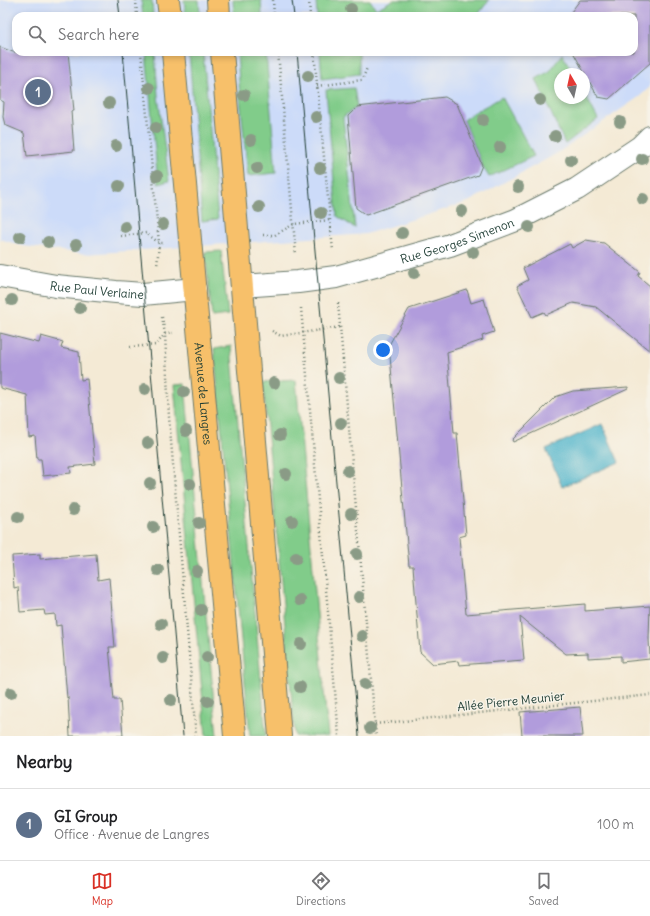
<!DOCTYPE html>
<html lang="en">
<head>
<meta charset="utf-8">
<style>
  :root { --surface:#fff; --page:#f2f2f2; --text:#202124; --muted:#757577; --line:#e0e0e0; --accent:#d93025 }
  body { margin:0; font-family:Delius,sans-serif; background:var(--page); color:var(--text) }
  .compass { position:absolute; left:554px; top:68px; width:36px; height:36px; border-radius:50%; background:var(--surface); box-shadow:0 2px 6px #0003; rotate:351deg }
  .you { position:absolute; left:383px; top:350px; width:14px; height:14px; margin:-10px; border:3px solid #fff; border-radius:50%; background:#1a73e8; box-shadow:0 0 0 6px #1a73e833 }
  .badge { display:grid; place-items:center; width:26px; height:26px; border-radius:50%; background:var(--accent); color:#fff; font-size:13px; font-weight:700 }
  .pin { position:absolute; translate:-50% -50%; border:2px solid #fff; box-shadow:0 1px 4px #0006 }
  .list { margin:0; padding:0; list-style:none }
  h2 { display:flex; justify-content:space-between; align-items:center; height:52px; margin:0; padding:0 16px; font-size:17px }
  h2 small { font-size:13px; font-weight:400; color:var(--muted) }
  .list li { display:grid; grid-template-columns:26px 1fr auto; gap:12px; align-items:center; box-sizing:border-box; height:72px; padding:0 16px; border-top:1px solid var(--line) }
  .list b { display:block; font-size:15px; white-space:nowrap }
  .list p { margin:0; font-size:13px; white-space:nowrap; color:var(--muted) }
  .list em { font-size:13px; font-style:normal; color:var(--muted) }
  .icon { flex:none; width:22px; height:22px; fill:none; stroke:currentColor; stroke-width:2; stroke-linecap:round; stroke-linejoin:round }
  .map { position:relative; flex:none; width:650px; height:736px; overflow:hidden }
  .search { position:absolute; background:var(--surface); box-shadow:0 2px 6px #0003; left:12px; right:12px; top:12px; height:44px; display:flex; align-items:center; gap:10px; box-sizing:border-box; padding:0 14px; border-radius:12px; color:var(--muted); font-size:15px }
  .sheet { height:124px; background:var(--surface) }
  nav { display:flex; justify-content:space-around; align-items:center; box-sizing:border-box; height:56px; border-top:1px solid var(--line); background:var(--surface); font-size:11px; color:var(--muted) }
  nav a { display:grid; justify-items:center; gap:2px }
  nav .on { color:var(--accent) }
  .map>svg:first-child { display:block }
</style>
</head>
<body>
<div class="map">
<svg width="650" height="736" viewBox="0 0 650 736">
  <rect width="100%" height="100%" fill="#f7f3e8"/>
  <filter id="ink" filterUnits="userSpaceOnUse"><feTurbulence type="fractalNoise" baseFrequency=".025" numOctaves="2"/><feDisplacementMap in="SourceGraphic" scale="8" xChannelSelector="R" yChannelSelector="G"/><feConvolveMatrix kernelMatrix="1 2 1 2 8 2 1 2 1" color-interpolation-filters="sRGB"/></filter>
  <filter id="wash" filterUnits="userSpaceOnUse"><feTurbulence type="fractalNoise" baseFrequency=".012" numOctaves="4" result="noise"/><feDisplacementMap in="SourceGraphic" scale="16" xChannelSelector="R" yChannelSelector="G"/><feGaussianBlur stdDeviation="0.9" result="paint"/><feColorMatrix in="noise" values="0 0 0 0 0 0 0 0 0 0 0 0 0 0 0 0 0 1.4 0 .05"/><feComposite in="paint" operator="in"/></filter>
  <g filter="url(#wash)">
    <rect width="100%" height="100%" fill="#f4ead5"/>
    <path fill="#ccdbf9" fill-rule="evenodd" d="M0,0H650V87L639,97L556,154L468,202L366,234L86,254L23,246L0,239ZM16,16H634V52H16ZM560,74H584V98H560Z"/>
    <g fill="#81cc8a" stroke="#50845f">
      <polygon points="141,0 152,0 153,16 143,16"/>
      <polygon points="184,0 199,0 200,16 186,16"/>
      <polygon points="233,0 261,0 262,16 234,16"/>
      <polygon points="316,0 370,0 376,9 393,0 489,0 477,16 317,16"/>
      <polygon points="146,52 155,52 158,96 169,181 158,184"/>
      <polygon points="189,52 203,52 218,219 202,221"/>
      <polygon points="237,52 266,52 276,173 248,176 240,98"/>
      <polygon points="320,52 359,52 359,74 322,79"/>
      <polygon points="562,54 574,74 560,74 560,98 584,98 584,93 598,119 565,144 536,79 550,71"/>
      <polygon points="354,88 357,107 343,117 355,228 337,216 326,90"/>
      <polygon points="502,97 534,156 489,177 482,165 464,120 473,113"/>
      <polygon points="221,251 228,315 212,317 205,252"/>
      <polygon points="231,346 266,736 250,736 214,349"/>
      <polygon points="296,380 328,736 295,736 263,382"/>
      <polygon points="185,384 217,736 206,736 174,385"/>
    </g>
    <polygon fill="#4db4cb" stroke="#367880" points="602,424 619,462 562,487 546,449"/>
    <g id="blocks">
      <g fill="#b19cdc">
        <polygon points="580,0 650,0 650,63 609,99 598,97 573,52 634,52 634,16 568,16"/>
        <polygon points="0,47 13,52 68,52 74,111 71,111 74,151 27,156 24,133 5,125 3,117 4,102 0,100"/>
        <polygon points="445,97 457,104 482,165 478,175 366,215 356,208 348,116 357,107"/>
        <polygon points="586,240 604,243 640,272 638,276 650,286 650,351 596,307 573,303 546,315 544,312 532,317 517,286 528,280 523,268 570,244 572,248"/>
        <polygon points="467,290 471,303 484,299 494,332 482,336 483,340 447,352 454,433 457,433 466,535 459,537 466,614 585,604 585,611 650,606 649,639 650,659 621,662 621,656 588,658 588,653 566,654 520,617 524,660 459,665 458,661 433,664 420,652 413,566 409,566 389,345 409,309"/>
        <polygon points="0,333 39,343 41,336 63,342 61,348 79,352 81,380 87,379 95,464 70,467 71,473 43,476 41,459 37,459 35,436 29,437 27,395 0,388"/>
        <polygon points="628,387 628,389 513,442 512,440 555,397 573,391"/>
        <polygon points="40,554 40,559 96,554 98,580 109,578 115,647 109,647 114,700 120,700 123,736 70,736 68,697 67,698 61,625 56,626 55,614 45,615 44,610 20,612 18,587 14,588 12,556"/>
        <polygon points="580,707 583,736 522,736 520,712"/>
      </g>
    </g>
  </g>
  <g filter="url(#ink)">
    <use href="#blocks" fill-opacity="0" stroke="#6a7a6c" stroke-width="1"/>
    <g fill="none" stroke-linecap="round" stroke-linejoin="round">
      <g stroke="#6a7a6c" stroke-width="24">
        <g id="minor">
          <path id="s1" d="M0,276L56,286L116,292L143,294L195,289"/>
          <path id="s2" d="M242,286L298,282L336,277L450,245L516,220L577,189L640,147L650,137"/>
        </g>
      </g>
      <g stroke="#6a7a6c" stroke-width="24">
        <g id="primary">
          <polyline points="168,0 170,16"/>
          <polyline points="218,0 219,16"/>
          <path id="s3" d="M173,52L235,736"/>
          <polyline points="222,52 280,736"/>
        </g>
      </g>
      <g stroke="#6a7a6c" stroke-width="2.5" stroke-dasharray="1 3" stroke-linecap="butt">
        <polyline points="136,0 137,16"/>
        <polyline points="273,0 274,16"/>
        <polyline points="309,0 310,16"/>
        <polyline points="141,52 159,243 157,267"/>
        <polyline points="278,52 296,255"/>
        <polyline points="314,52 333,251"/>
        <polyline points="317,86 362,80 367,68"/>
        <polyline points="263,235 275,235 294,224 330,220"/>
        <polyline points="121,236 146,233 159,243 165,243"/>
        <polyline points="338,303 376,736"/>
        <polyline points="301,308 339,736"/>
        <polyline points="162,317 165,334 169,417 196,736"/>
        <polyline points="272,331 281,336 340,327"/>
        <polyline points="130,347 156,345 165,334 173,333"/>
        <polyline points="375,724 650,695"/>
      </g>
      <use href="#minor" stroke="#fff" stroke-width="22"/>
      <use href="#primary" stroke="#f7c06b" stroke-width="22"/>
      <g stroke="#1f3d34" stroke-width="1">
        <polyline points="118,0 120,16"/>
        <polyline points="292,0 294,16"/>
        <polyline points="123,52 183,736"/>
        <polyline points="297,52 359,736"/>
      </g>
    </g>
    <g fill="#8a9b86">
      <circle cx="351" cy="9" r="6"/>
      <circle cx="308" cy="76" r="6"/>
      <circle cx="149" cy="88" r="6"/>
      <circle cx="244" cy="95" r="6"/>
      <circle cx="540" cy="100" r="6"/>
      <circle cx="109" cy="103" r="6"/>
      <circle cx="316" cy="117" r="6"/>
      <circle cx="483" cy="120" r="6"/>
      <circle cx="620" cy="122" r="6"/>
      <circle cx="156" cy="128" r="6"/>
      <circle cx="555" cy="136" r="6"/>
      <circle cx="251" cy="140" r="6"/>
      <circle cx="116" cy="146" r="6"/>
      <circle cx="500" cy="147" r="6"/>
      <circle cx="642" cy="159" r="6"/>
      <circle cx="571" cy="160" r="6"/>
      <circle cx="257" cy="168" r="6"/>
      <circle cx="320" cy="168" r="6"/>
      <circle cx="157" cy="176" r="6"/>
      <circle cx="119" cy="186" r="6"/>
      <circle cx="518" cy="187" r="6"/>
      <circle cx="643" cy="199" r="6"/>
      <circle cx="259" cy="207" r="6"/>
      <circle cx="462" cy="211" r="6"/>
      <circle cx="321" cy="213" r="6"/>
      <circle cx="163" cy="224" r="6"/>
      <circle cx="125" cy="227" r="6"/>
      <circle cx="529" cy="227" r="6"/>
      <circle cx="402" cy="233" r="6"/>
      <circle cx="20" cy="237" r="6"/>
      <circle cx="48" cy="242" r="6"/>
      <circle cx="76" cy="245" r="6"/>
      <circle cx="473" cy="252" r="6"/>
      <circle cx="414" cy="273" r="6"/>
      <circle cx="12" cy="300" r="6"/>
      <circle cx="80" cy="308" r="6"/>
      <circle cx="339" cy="378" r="6"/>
      <circle cx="274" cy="383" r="6"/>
      <circle cx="145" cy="389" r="6"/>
      <circle cx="184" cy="392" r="6"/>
      <circle cx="341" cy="423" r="6"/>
      <circle cx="186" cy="431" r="6"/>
      <circle cx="280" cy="435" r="6"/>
      <circle cx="148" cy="443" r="6"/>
      <circle cx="348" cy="471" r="6"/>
      <circle cx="286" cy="474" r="6"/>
      <circle cx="150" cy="483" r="6"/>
      <circle cx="190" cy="484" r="6"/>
      <circle cx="73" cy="510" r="6"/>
      <circle cx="351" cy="514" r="6"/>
      <circle cx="18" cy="517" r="6"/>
      <circle cx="292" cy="521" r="6"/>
      <circle cx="199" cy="523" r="6"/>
      <circle cx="153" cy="527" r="6"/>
      <circle cx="357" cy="554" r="6"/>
      <circle cx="296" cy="558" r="6"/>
      <circle cx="158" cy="570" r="6"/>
      <circle cx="197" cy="571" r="6"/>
      <circle cx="359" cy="597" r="6"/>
      <circle cx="300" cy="600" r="6"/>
      <circle cx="201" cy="610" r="6"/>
      <circle cx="161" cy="624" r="6"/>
      <circle cx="362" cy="636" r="6"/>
      <circle cx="301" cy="644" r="6"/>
      <circle cx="207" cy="657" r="6"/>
      <circle cx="163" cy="658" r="6"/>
      <circle cx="365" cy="684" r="6"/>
      <circle cx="300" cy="687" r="6"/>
      <circle cx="11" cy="693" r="6"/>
      <circle cx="171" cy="700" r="6"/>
      <circle cx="208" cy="701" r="6"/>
      <circle cx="370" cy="728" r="6"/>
    </g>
  </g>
  <g text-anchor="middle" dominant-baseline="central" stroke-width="3" stroke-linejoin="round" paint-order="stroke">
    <g font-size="12" fill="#1f3d34" stroke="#f7f3e8">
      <text stroke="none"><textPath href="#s2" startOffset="221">Rue Georges Simenon</textPath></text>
      <text stroke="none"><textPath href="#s1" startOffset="98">Rue Paul Verlaine</textPath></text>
      <text stroke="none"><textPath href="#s3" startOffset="343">Avenue de Langres</textPath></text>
      <text transform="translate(511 701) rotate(-6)">Allée Pierre Meunier</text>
    </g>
  </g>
</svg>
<svg class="compass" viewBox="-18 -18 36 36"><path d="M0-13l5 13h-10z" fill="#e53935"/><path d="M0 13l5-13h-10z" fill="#757577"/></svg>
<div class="you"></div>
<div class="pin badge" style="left:38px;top:92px;background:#5c6f8a">1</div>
<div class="search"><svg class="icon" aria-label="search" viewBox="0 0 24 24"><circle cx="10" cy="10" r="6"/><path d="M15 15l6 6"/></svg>Search here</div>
</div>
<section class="sheet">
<h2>Nearby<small></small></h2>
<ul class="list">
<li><span class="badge" style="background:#5c6f8a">1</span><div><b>GI Group</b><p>Office · Avenue de Langres</p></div><em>100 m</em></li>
</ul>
</section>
<nav>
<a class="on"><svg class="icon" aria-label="map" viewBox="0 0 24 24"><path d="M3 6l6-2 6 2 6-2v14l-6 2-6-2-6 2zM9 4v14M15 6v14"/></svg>Map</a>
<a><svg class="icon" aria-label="directions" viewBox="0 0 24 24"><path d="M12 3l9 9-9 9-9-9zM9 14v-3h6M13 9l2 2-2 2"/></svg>Directions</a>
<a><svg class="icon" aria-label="saved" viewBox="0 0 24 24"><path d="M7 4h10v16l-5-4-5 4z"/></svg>Saved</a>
</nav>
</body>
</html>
